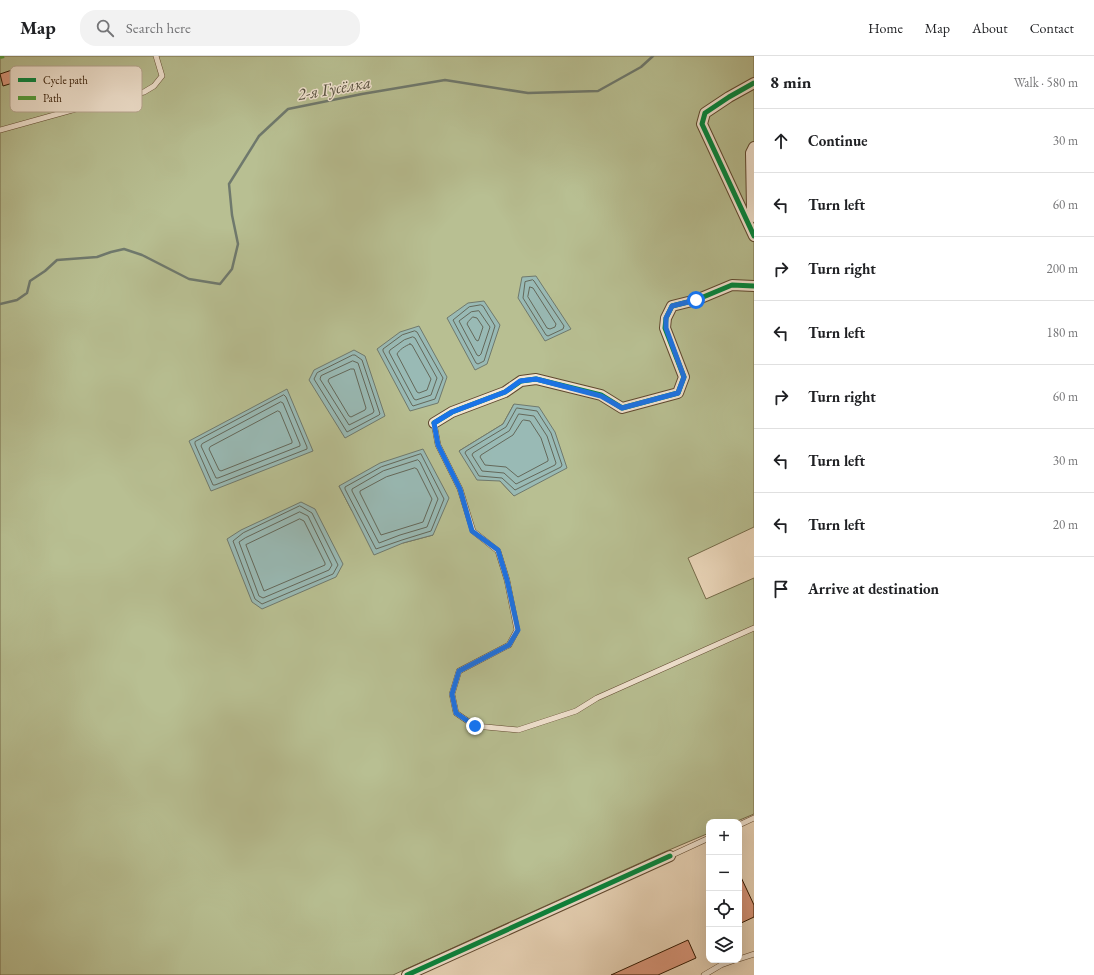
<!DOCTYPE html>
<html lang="en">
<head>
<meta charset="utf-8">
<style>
  :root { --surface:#fff; --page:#f2f2f2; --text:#202124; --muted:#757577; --line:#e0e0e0 }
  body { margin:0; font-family:"EB Garamond",serif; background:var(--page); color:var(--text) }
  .controls { position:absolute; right:12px; bottom:12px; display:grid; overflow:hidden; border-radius:8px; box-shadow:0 4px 16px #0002 }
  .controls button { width:36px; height:36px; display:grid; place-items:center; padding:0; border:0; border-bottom:1px solid var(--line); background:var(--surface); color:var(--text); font:20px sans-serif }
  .stop { position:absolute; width:12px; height:12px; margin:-9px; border:3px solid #1a73e8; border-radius:50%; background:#fff }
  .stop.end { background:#1a73e8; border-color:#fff; box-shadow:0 1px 4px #0008 }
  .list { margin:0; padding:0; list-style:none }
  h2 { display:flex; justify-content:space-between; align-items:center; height:52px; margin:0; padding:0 16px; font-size:17px }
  h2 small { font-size:13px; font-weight:400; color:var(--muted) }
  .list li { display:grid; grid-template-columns:26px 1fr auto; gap:12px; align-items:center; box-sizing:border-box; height:64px; padding:0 16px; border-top:1px solid var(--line) }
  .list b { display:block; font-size:15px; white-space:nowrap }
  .list em { font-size:13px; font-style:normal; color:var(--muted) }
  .icon { flex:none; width:22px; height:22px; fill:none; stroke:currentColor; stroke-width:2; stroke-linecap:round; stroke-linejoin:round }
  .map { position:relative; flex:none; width:754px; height:919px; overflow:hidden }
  header { display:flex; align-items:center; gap:24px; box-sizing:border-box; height:56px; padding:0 20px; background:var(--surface); border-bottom:1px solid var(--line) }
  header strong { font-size:19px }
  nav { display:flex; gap:22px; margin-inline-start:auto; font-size:14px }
  .search { width:280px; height:36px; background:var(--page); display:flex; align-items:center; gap:10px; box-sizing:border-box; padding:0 14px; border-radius:16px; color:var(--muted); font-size:15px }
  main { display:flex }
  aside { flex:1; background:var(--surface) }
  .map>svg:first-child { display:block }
</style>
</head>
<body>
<header>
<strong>Map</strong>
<div class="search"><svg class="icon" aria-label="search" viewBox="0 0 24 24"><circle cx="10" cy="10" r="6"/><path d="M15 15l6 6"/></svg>Search here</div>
<nav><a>Home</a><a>Map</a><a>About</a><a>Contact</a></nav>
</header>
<main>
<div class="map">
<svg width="754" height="919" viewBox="0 0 754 919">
  <rect width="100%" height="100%" fill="#edd9bd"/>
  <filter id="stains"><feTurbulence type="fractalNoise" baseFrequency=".005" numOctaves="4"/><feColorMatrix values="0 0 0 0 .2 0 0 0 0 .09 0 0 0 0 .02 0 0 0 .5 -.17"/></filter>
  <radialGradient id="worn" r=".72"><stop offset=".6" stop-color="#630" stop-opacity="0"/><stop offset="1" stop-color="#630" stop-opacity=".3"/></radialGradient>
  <path fill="#b8bf92" stroke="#746b49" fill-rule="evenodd" d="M0,0H754V471L688,502L706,543L754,522V758L735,766H709V777L662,797L393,919H0ZM514,348V440L500,425L459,395L503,368ZM339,430L433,479L403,487L352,455Z"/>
  <g fill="#99bab5" stroke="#6f796d">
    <polygon points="536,220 571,273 545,285 518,242 522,221"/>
    <polygon points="484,245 500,269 487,308 475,314 447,262 468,247"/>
    <polygon points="419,270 447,321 438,347 410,355 377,293 400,276"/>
    <polygon points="354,294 365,300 385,360 345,382 309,324 314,314"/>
    <polygon points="287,333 313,395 211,435 189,385"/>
    <polygon points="514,348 539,351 555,376 567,412 514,440 500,425 477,424 459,395 503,368"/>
    <polygon points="423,393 449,442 433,479 403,487 374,499 352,455 339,430 380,407"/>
    <polygon points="301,446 315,453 343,508 336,521 262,553 252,546 227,483 241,474"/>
  </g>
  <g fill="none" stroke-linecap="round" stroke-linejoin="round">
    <g stroke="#64685a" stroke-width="1">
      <polygon points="533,224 534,225 564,270 563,273 548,280 546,279 523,242 525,226"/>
      <polygon points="530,231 533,232 556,268 555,271 550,273 547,272 528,241"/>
      <polygon points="481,249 483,250 495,270 484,305 478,308 476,307 453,264 469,251"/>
      <polygon points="479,255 490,271 481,298 479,300 477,299 459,265 471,256"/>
      <polygon points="473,261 477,262 483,271 479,283 478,285 476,284 467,268 468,266"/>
      <polygon points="415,275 417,276 443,322 435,343 413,350 412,349 383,295 383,293 402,279"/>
      <polygon points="413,281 415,282 437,322 431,339 416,344 414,343 389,296 390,294 404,284"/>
      <path d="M410,288L412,289L431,323L427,334L419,337L417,336L397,298C399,294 405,290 410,288Z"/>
      <polygon points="353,299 355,299 362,304 380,358 379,359 347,376 314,323 317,317"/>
      <polygon points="353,305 358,307 374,355 373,357 349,369 320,323 321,320"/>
      <polygon points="351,313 354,313 366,352 365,354 351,361 349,360 328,325 329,323"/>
      <polygon points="284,339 286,341 307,391 307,393 215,429 213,429 195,388 195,386"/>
      <polygon points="281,346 283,347 300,388 300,390 218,422 216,422 201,390 202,388"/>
      <polygon points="517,352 537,355 551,377 562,409 561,411 515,434 502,422 479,420 465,397 466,395 506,371 516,353"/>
      <polygon points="278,355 280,356 292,385 292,387 221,415 219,414 209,393 210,391"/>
      <polygon points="519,358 534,360 547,380 556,407 555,409 516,428 504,417 482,415 472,399 473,397 509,375"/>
      <polygon points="524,364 530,365 541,382 548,403 548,405 518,421 506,411 485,409 480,401 481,399 513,379 522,365"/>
      <polygon points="421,398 444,443 431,475 402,484 376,493 345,433 345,431 381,411"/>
      <polygon points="418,404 420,406 438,443 427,471 400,479 379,487 352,435 352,433 383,415"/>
      <polygon points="415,412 417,413 432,443 423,466 381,479 360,437 360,435 386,421"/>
      <polygon points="300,450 302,451 312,457 338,509 333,518 262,548 255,543 233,485 243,477"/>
      <polygon points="300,456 308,460 332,509 329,514 263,542 259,540 239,486 245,482"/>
      <polygon points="300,463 304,465 325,507 325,509 264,535 246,489"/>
    </g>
    <polyline stroke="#6f796d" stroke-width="2.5" points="0,248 17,244 27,237 30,225 45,215 57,204 97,201 111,196 124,193 142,199 189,223 220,228 232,213 238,188 232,159 229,128 259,80 288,53 362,38 445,24 528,37 598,35 641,11 653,0"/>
  </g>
  <g fill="#dc997e" stroke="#301700">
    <polygon points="12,14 16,26 3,30 0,18"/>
    <polygon points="739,817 754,849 754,861 739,868"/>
    <polygon points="688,884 696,902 658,919 611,919"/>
  </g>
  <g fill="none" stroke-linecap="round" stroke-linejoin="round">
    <g stroke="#5f482f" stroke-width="6">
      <g id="lane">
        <polyline points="0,74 101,46 144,36 154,30 162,20 156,0"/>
        <polyline points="434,367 438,389 460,433 473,475 498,495 507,524 517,574 509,589 459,615 452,638 456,657 475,670 518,674 576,655 597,642 754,572"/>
        <polyline points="739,769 754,762"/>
        <polyline points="670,800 709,782"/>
        <polyline points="739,903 754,898"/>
        <polyline points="704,919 721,909 735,904"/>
      </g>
    </g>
    <g stroke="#5f482f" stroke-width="12">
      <g id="street">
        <polyline points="754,27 729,41 705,57 702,68 754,180"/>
        <polyline points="754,91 751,97 752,153 754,161"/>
        <polyline points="434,367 452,356 505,336 521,325 536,323 601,339 622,352 678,337 684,321 665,272 666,262 672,250 696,244 732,229 754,230"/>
        <polyline points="407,919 670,800"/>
      </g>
    </g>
    <use href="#lane" stroke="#f3e6d4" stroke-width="5"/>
    <use href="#street" stroke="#f3e6d4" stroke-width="10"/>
    <polyline stroke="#52a13c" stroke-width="4" stroke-dasharray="8 4" stroke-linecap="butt" points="0,1 4,0"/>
    <g stroke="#f3e6d4" stroke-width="8">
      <g id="cycleway">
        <polyline points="754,27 729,41 705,57 702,68 754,180"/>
        <polyline points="434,367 452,356 505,336 521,325 536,323 601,339 622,352 678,337 684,321 665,272 666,262 672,250 696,244 732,229 754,230"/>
        <polyline points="407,919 670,800"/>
      </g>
    </g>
    <use href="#cycleway" stroke="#00873e" stroke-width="5"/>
  </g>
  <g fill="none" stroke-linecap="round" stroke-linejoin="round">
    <polyline stroke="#1a73e8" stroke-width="5" points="475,670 456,657 452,638 459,615 509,589 518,574 507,524 498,494 472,475 460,433 438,389 434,367 452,356 505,336 520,325 536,323 601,340 622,352 678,337 684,321 666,272 666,262 672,250 696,244"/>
  </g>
  <g text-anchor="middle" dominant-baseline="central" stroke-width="3" stroke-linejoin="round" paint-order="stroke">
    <g font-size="17" font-style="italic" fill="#55503f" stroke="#f3e6d4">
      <text transform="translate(334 32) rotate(-10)">2-я Гусёлка</text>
    </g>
  </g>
  <rect x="10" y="10" width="132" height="46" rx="6" fill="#f3e6d4" stroke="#b8a894" stroke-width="1"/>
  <rect x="18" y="22" width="18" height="4" fill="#00873e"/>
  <rect x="18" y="40" width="18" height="4" fill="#52a13c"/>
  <g font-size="11" fill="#301700">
    <text x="43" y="28">Cycle path</text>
    <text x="43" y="46">Path</text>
  </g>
  <rect width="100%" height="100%" filter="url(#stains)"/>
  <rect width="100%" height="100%" fill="url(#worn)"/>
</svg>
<div class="controls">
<button>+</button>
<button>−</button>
<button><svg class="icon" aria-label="locate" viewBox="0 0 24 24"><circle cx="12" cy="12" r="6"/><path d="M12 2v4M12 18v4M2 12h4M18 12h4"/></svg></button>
<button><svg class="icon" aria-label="layers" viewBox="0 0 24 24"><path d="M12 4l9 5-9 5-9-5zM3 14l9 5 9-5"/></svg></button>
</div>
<div class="stop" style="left:696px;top:244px"></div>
<div class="stop end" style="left:475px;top:670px"></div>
</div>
<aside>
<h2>8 min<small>Walk · 580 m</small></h2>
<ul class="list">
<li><svg class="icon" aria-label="ahead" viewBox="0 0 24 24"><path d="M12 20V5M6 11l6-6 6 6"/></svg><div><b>Continue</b></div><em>30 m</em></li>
<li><svg class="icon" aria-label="left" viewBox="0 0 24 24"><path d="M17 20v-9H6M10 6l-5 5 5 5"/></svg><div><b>Turn left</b></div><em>60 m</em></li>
<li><svg class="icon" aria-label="right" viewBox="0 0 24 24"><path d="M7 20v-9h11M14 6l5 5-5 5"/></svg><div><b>Turn right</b></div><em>200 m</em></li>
<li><svg class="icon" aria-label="left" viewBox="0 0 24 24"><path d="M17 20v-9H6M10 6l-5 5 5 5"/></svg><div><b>Turn left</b></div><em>180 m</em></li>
<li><svg class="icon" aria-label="right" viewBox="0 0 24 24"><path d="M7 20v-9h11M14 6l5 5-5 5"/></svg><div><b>Turn right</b></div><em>60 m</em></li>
<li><svg class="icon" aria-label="left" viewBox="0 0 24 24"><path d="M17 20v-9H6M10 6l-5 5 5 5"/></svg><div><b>Turn left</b></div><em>30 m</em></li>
<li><svg class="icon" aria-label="left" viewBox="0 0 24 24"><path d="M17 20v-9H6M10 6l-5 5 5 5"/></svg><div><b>Turn left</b></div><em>20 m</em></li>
<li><svg class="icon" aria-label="arrive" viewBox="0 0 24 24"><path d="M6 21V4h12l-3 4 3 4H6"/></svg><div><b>Arrive at destination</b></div></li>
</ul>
</aside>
</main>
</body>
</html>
